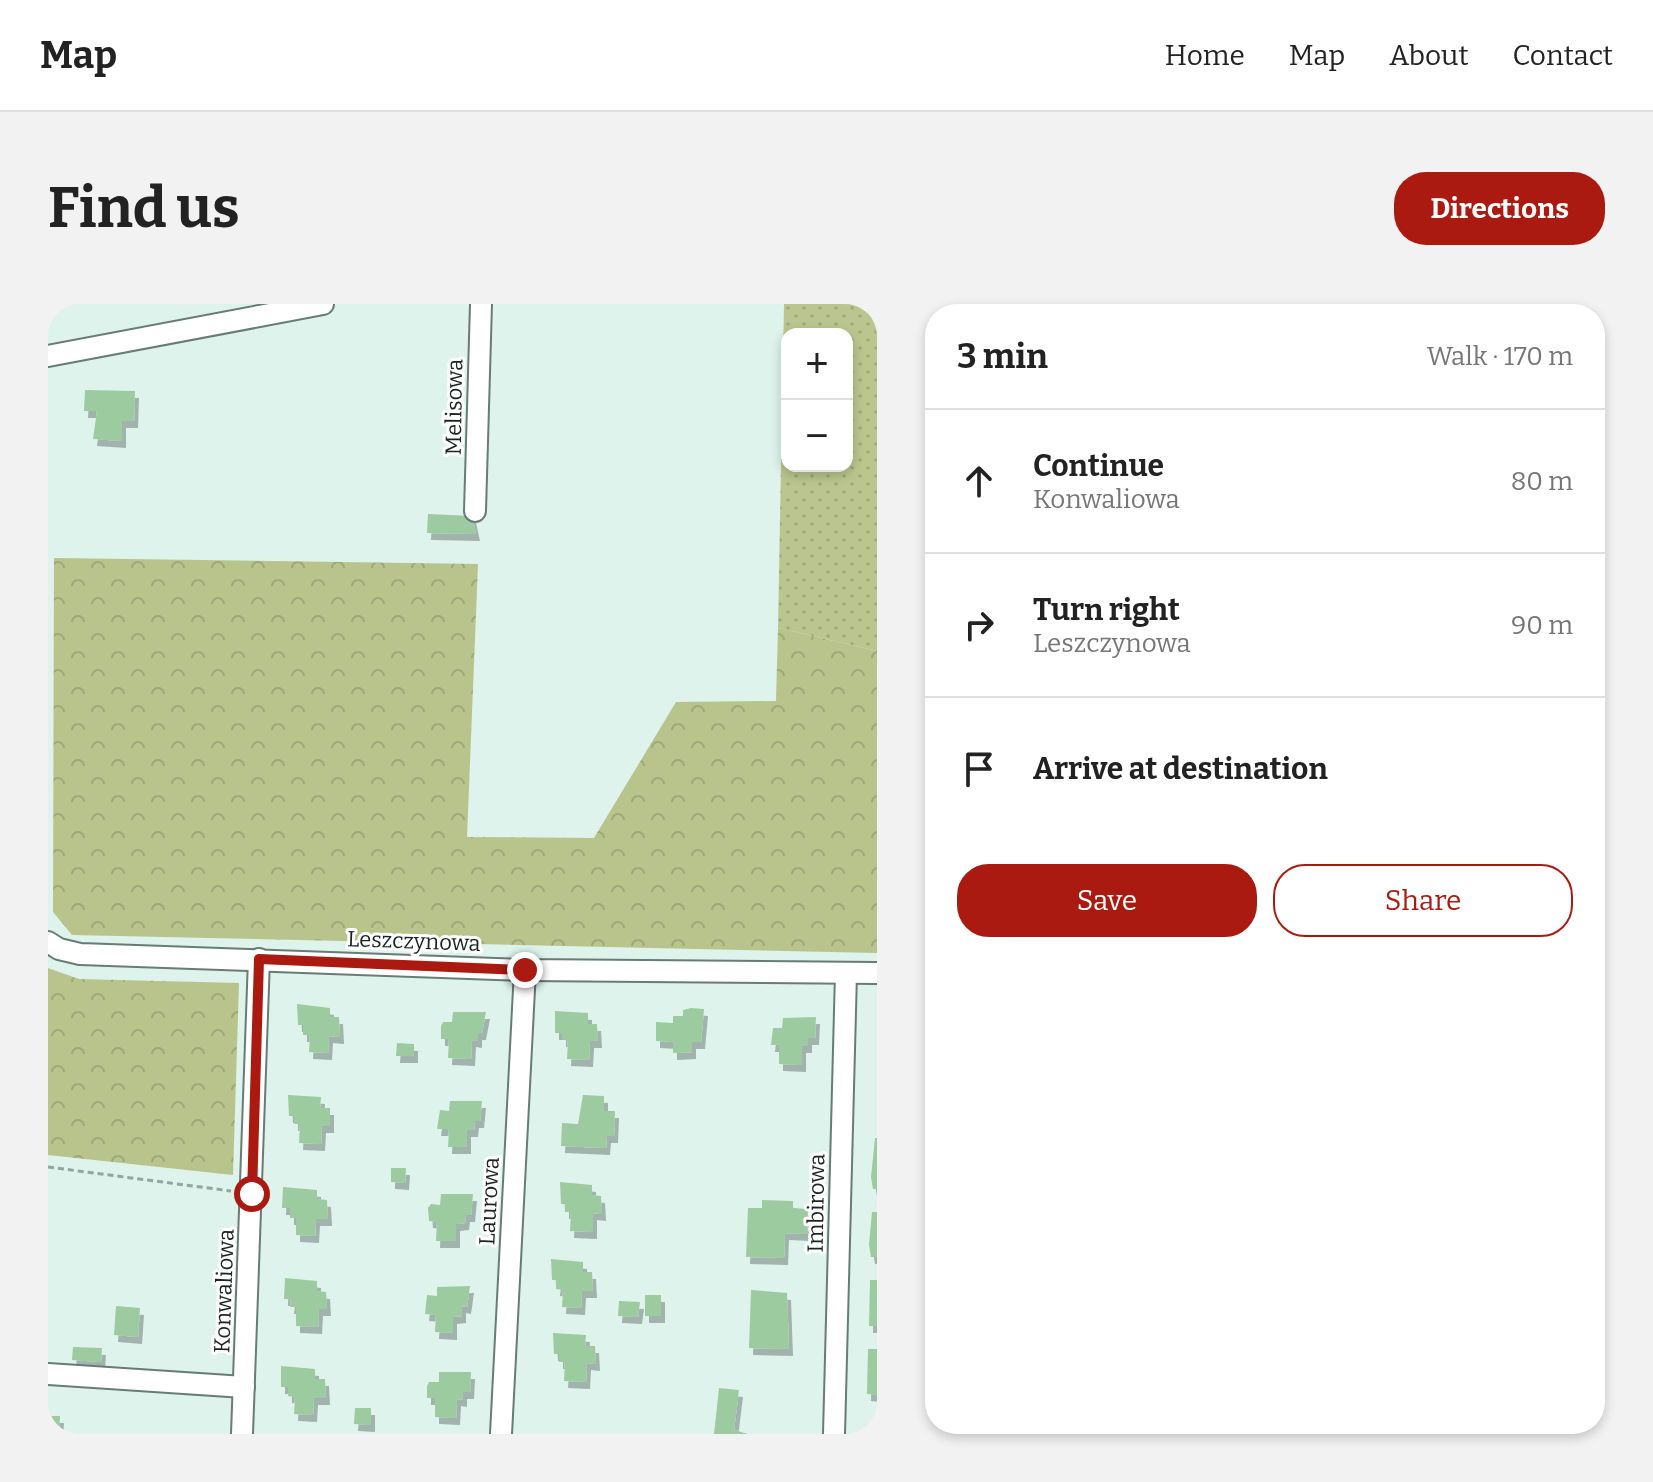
<!DOCTYPE html>
<html lang="en">
<head>
<meta charset="utf-8">
<style>
  :root { --surface:#fff; --page:#f2f2f2; --text:#222; --muted:#767676; --line:#e0e0e0; --accent:#ab1a10 }
  body { margin:0; font-family:Bitter,serif; background:var(--page); color:var(--text) }
  .controls { position:absolute; right:24px; top:24px; display:grid; overflow:hidden; border-radius:16px; box-shadow:0 4px 12px #0003 }
  .controls button { width:72px; height:72px; display:grid; place-items:center; padding:0; border:0; border-bottom:2px solid var(--line); background:var(--surface); color:var(--text); font:40px sans-serif }
  .stop { position:absolute; width:24px; height:24px; margin:-18px; border:6px solid #ab1a10; border-radius:50%; background:#fff }
  .stop.end { background:#ab1a10; border-color:#fff; box-shadow:0 2px 8px #0008 }
  .list { margin:0; padding:0; list-style:none }
  h2 { display:flex; justify-content:space-between; align-items:center; height:104px; margin:0; padding:0 32px; font-size:34px }
  h2 small { font-size:26px; font-weight:400; color:var(--muted) }
  .list li { display:grid; grid-template-columns:52px 1fr auto; gap:24px; align-items:center; box-sizing:border-box; height:144px; padding:0 32px; border-top:2px solid var(--line) }
  .list b { display:block; font-size:30px; white-space:nowrap }
  .list p { margin:0; font-size:26px; white-space:nowrap; color:var(--muted) }
  .list em { font-size:26px; font-style:normal; color:var(--muted) }
  .actions { display:flex; gap:16px; padding:24px 32px }
  .actions a { flex:1; padding:18px 0; border:2px solid var(--accent); border-radius:32px; text-align:center; font-size:28px; color:var(--accent) }
  .actions .main { background:var(--accent); color:#fff }
  .icon { flex:none; width:44px; height:44px; fill:none; stroke:currentColor; stroke-width:2; stroke-linecap:round; stroke-linejoin:round }
  .map { position:relative; flex:none; width:829px; height:1130px; overflow:hidden; border-radius:32px }
  header { display:flex; align-items:center; gap:48px; box-sizing:border-box; height:112px; padding:0 40px; background:var(--surface); border-bottom:2px solid var(--line) }
  header strong { font-size:38px }
  nav { display:flex; gap:44px; margin-inline-start:auto; font-size:28px }
  .intro { display:flex; align-items:center; justify-content:space-between; box-sizing:border-box; height:192px; padding:0 48px }
  h1 { margin:0; font-size:56px }
  .button { padding:20px 36px; border-radius:32px; background:var(--accent); color:#fff; font-size:28px; font-weight:700 }
  main { display:flex; gap:48px; padding:0 48px }
  aside { flex:1; background:var(--surface); border-radius:32px; box-shadow:0 4px 12px #0003 }
  .map>svg:first-child { display:block }
</style>
</head>
<body>
<header>
<strong>Map</strong>
<nav><a>Home</a><a>Map</a><a>About</a><a>Contact</a></nav>
</header>
<div class="intro"><h1>Find us</h1><a class="button">Directions</a></div>
<main>
<div class="map">
<svg width="829" height="1130" viewBox="0 0 829 1130">
  <defs>
    <pattern id="grass-dots" width="8" height="8" patternUnits="userSpaceOnUse" patternTransform="scale(2)"><rect width="8" height="8" fill="#bbc68f"/><path d="M2 2h.1M6 6h.1" fill="none" stroke="#a0aa7b" stroke-width="1.8" stroke-linecap="round"/></pattern>
    <pattern id="forest-crowns" width="20" height="18" patternUnits="userSpaceOnUse" patternTransform="scale(2)"><rect width="20" height="18" fill="#b8c48b"/><path d="M2 6a3 3 0 1 1 6 0M12 15a3 3 0 1 1 6 0" fill="none" stroke="#9ea878"/></pattern>
    <filter id="shadow"><feDropShadow dx="4" dy="7" stdDeviation="0" flood-color="#0004"/></filter>
  </defs>
  <rect width="100%" height="100%" fill="#ddf3ec"/>
  <path fill="url(#grass-dots)" fill-rule="evenodd" d="M736,0H829V347L730,324ZM739,30H799V162H739Z"/>
  <g fill="url(#forest-crowns)">
    <polygon points="6,254 430,260 419,533 546,534 628,398 728,397 730,324 829,347 829,649 24,631 5,608"/>
    <polygon points="0,664 31,675 191,679 185,871 0,851"/>
  </g>
  <g fill="#9dcba0" filter="url(#shadow)">
    <polygon points="37,86 87,87 86,117 74,117 74,137 45,135 49,107 36,107"/>
    <polygon points="380,210 424,212 428,230 379,229"/>
    <polygon points="249,700 282,704 282,713 291,713 292,733 281,732 280,749 261,748 262,731 255,731 255,721 250,721"/>
    <polygon points="643,704 656,705 653,738 644,738 644,748 625,749 625,738 608,737 608,718 625,719 625,712 635,712 635,706"/>
    <polygon points="507,707 540,709 540,720 549,720 550,737 542,737 541,756 519,755 520,736 514,736 514,729 507,729"/>
    <polygon points="405,708 438,708 434,729 430,729 430,737 424,736 423,755 400,754 401,735 393,735 393,722 395,718 404,718"/>
    <polygon points="768,713 767,734 760,734 760,742 754,742 754,761 731,760 731,741 723,741 725,724 734,724 735,714"/>
    <polygon points="349,739 366,740 366,752 348,752"/>
    <polygon points="240,791 273,793 272,804 282,804 282,822 274,822 273,840 251,839 252,820 246,820 246,812 241,812"/>
    <polygon points="535,791 556,792 556,807 567,807 566,832 559,832 558,844 513,842 514,819 530,820"/>
    <polygon points="402,797 434,797 432,817 427,817 426,826 419,826 419,843 400,843 401,825 389,825 392,806 401,807"/>
    <polygon points="827,834 829,834 829,885 825,885 823,873"/>
    <polygon points="343,864 358,864 357,879 343,878"/>
    <polygon points="512,878 544,881 544,891 553,892 554,910 545,909 545,928 522,927 523,908 517,908 517,900 513,900"/>
    <polygon points="235,883 269,886 269,895 279,896 280,915 268,915 267,932 248,931 248,914 242,914 242,904 234,904"/>
    <polygon points="393,890 425,890 423,911 418,911 417,919 408,920 408,937 388,937 389,918 381,917 380,904 383,900 392,901"/>
    <polygon points="714,896 745,897 745,904 760,905 759,930 737,929 736,954 698,953 700,904 714,904"/>
    <polygon points="824,908 829,908 829,953 823,953 821,941"/>
    <polygon points="503,955 535,958 535,968 544,968 545,987 534,987 533,1004 514,1003 515,986 508,985 509,976 504,976"/>
    <polygon points="237,974 269,977 269,987 278,988 279,1005 271,1005 270,1023 248,1022 248,1003 242,1003 243,995 236,995"/>
    <polygon points="822,976 829,976 829,1022 821,1022"/>
    <polygon points="422,982 419,1003 414,1002 414,1012 405,1013 405,1029 387,1028 388,1011 377,1010 379,991 389,992 389,983"/>
    <polygon points="703,986 739,989 741,1045 701,1044"/>
    <rect x="597" y="991" width="16" height="21"/>
    <polygon points="571,997 592,998 590,1013 570,1012"/>
    <polygon points="68,1002 92,1004 90,1033 66,1031"/>
    <polygon points="505,1029 538,1031 537,1042 547,1042 548,1060 539,1059 538,1078 516,1077 517,1058 511,1058 511,1050 506,1050"/>
    <polygon points="25,1043 54,1044 53,1058 24,1056"/>
    <polygon points="820,1045 829,1045 829,1091 819,1090"/>
    <polygon points="233,1062 267,1065 267,1075 277,1075 278,1094 266,1094 265,1111 246,1110 247,1093 240,1092 240,1083 233,1083"/>
    <polygon points="391,1068 423,1068 422,1088 415,1088 415,1096 409,1095 408,1114 387,1113 387,1094 379,1094 379,1082 381,1078 391,1078"/>
    <polygon points="671,1084 691,1086 686,1126 700,1130 666,1130"/>
    <polygon points="307,1104 323,1104 323,1121 306,1120"/>
    <polygon points="0,1112 12,1112 11,1130 0,1130"/>
  </g>
  <g fill="none" stroke-linecap="round" stroke-linejoin="round">
    <g stroke="#687b76" stroke-width="24">
      <g id="minor">
        <polyline points="0,52 275,0"/>
        <polyline points="427,207 433,0"/>
        <polyline points="0,638 11,645 32,650 477,666 829,669"/>
        <polyline points="0,1070 196,1083"/>
        <polyline points="194,1130 211,655"/>
        <polyline points="453,1130 477,666"/>
        <polyline points="786,1130 798,669"/>
      </g>
    </g>
    <polyline stroke="#94a49f" stroke-width="3" stroke-dasharray="6 4" stroke-linecap="butt" points="0,863 183,887"/>
    <use href="#minor" stroke="#fff" stroke-width="20"/>
  </g>
  <g fill="none" stroke-linecap="round" stroke-linejoin="round">
    <polyline stroke="#ab1a10" stroke-width="10" points="204,890 211,655 477,666"/>
  </g>
  <g text-anchor="middle" dominant-baseline="central" stroke-width="6" stroke-linejoin="round" paint-order="stroke">
    <g font-size="22" fill="#1b2321" stroke="#fff">
      <text transform="translate(406 103) rotate(-89)">Melisowa</text>
      <text transform="translate(366 637) rotate(2)">Leszczynowa</text>
      <text transform="translate(441 897) rotate(-87)">Laurowa</text>
      <text transform="translate(768 899) rotate(-89)">Imbirowa</text>
      <text transform="translate(176 987) rotate(-88)">Konwaliowa</text>
    </g>
  </g>
</svg>
<div class="controls">
<button>+</button>
<button>−</button>
</div>
<div class="stop" style="left:204px;top:890px"></div>
<div class="stop end" style="left:477px;top:666px"></div>
</div>
<aside>
<h2>3 min<small>Walk · 170 m</small></h2>
<ul class="list">
<li><svg class="icon" aria-label="ahead" viewBox="0 0 24 24"><path d="M12 20V5M6 11l6-6 6 6"/></svg><div><b>Continue</b><p>Konwaliowa</p></div><em>80 m</em></li>
<li><svg class="icon" aria-label="right" viewBox="0 0 24 24"><path d="M7 20v-9h11M14 6l5 5-5 5"/></svg><div><b>Turn right</b><p>Leszczynowa</p></div><em>90 m</em></li>
<li><svg class="icon" aria-label="arrive" viewBox="0 0 24 24"><path d="M6 21V4h12l-3 4 3 4H6"/></svg><div><b>Arrive at destination</b></div></li>
</ul>
<div class="actions"><a class="main">Save</a><a>Share</a></div>
</aside>
</main>
</body>
</html>
